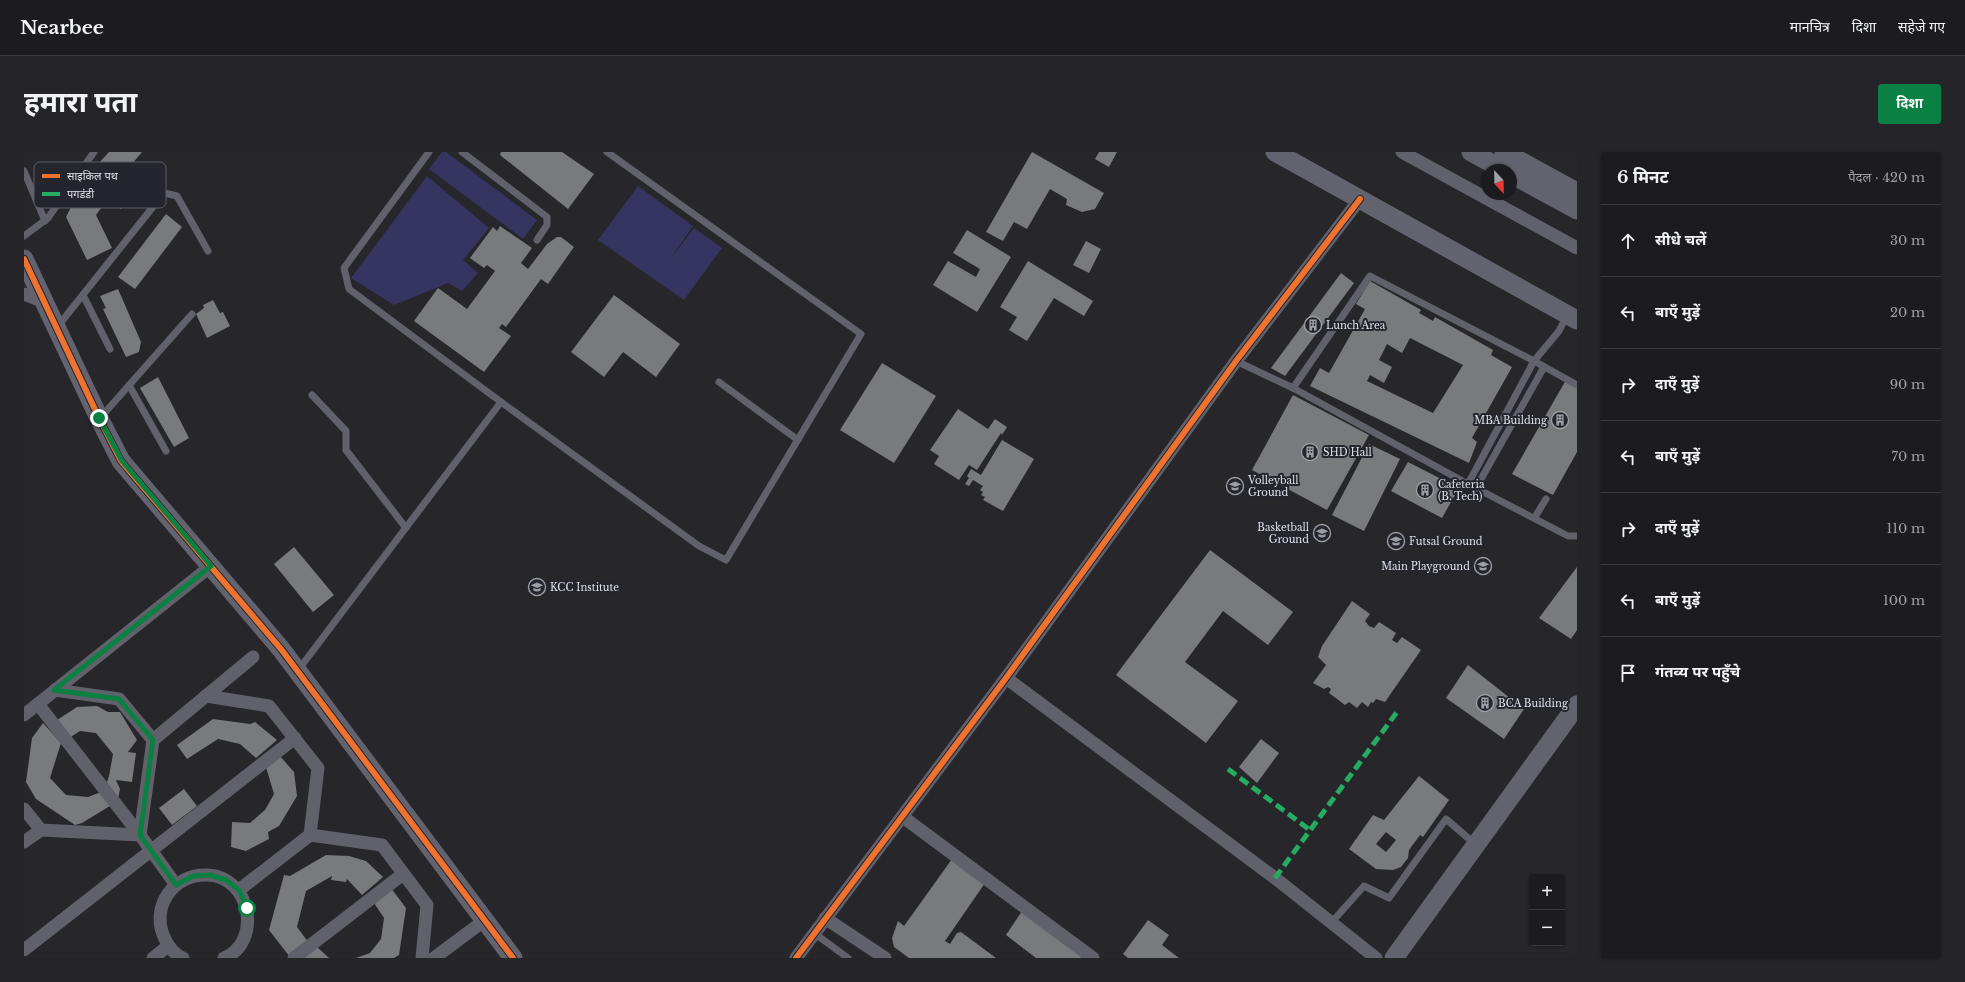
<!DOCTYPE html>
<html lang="hi">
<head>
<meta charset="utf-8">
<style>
  :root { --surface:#1c1c20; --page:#252529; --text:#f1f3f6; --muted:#a0a1a5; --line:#3a3a3e; --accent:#0b8043 }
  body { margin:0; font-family:"Libre Baskerville","Noto Sans Devanagari",serif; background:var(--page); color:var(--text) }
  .controls { position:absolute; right:12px; bottom:12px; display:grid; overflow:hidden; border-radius:4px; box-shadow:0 1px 3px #0004 }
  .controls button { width:36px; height:36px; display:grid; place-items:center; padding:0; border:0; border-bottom:1px solid var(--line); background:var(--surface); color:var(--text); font:20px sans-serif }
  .compass { position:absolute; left:1457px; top:12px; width:36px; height:36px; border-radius:50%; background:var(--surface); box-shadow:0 1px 3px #0004; rotate:158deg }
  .stop { position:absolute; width:12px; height:12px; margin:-9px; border:3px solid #0b8043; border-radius:50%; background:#fff }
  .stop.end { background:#0b8043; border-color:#fff; box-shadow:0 1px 4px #0008 }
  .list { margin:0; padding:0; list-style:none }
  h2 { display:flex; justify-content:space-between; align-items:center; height:52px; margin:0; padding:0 16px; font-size:17px }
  h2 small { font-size:13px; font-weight:400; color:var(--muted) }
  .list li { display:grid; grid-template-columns:26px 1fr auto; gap:12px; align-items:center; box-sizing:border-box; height:72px; padding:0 16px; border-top:1px solid var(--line) }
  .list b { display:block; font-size:15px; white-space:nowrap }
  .list em { font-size:13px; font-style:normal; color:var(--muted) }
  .icon { flex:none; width:22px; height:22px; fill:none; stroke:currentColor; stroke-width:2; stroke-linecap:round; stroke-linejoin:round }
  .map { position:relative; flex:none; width:1553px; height:806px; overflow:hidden; border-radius:4px }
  header { display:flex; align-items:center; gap:24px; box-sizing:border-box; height:56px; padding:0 20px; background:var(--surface); border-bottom:1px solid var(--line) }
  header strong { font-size:19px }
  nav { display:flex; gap:22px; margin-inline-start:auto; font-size:14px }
  .intro { display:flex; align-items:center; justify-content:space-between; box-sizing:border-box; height:96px; padding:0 24px }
  h1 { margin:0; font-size:28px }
  .button { padding:10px 18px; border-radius:4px; background:var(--accent); color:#fff; font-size:14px; font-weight:700 }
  main { display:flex; gap:24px; padding:0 24px }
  aside { flex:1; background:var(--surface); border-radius:4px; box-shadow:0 1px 3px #0004 }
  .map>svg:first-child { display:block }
</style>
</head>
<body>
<header>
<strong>Nearbee</strong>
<nav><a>मानचित्र</a><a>दिशा</a><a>सहेजे गए</a></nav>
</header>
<div class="intro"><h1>हमारा पता</h1><a class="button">दिशा</a></div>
<main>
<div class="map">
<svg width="1553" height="806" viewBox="0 0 1553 806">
  <rect width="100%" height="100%" fill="#26262b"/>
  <g fill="#363461">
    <polygon points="418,0 422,0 513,68 499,87 405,17"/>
    <polygon points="403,24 465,76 439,108 454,121 438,139 424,131 370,153 327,126"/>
    <polygon points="614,34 669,74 645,109 670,76 698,96 660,148 574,88"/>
  </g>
  <g fill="#797a7e" fill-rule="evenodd">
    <polygon points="85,0 118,0 108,12 123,44 96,57 75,11"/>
    <polygon points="477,0 538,0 570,22 544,57 476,3"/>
    <polygon points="1008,0 1080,41 1071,57 1058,60 1042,53 1043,47 1026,37 1003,77 990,70 979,89 962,80"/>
    <polygon points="1075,0 1093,0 1085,15 1071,7"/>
    <polygon points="65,28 86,44 72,63 88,96 63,108 42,65 49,51"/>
    <polygon points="142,62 158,75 111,137 94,125"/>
    <polygon points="476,74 508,96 497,111 504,117 523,92 533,85 537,85 550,95 524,132 517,127 482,175 478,172 475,176 487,184 460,220 390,169 414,136 443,157 471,119 463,113 460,116 446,106 469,75 473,79"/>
    <polygon points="943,78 987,105 953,160 909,133 924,109 952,125 956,117 929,101"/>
    <polygon points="1062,89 1077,97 1065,121 1049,113"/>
    <polygon points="1004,109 1069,149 1060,164 1030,146 1003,189 985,178 993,165 976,155"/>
    <polygon points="1317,121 1330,131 1261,224 1247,216"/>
    <path d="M1346,129L1397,158L1395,161L1409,169L1411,165L1469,198L1467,203L1488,215L1448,286L1453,290L1445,311L1286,234L1296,216L1305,221L1341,157L1332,152ZM1386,186L1439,213L1409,261L1343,229L1346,223L1360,231L1368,215L1355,208L1363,192L1378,201Z"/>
    <polygon points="94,137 117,190 115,200 102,205 79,157 82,156 76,144"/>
    <polygon points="590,143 656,192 632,225 599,200 580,225 547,200"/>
    <polygon points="189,148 196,161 199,160 206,174 183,186 172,162 180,156 179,153"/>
    <polygon points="858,211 912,244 870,311 816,278"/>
    <polygon points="134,225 165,286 150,295 116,236"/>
    <polygon points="1542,228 1553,235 1553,300 1529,343 1488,322"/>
    <polygon points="1269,243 1345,283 1303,358 1228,318"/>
    <polygon points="934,257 964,277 971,267 983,275 978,283 977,281 953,318 945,313 935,328 910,312 915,304 906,298"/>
    <polygon points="978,288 1010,307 979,359 959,348 961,345 957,343 959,340 956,338 959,334 949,328 945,334 941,332 945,326 943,324 947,317 957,323"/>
    <polygon points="1345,292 1376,307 1340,379 1308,363"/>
    <polygon points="1384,310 1435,336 1418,366 1367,339"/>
    <polygon points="270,395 310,443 289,460 250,412"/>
    <polygon points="1186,398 1269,460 1244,493 1199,459 1161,510 1214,549 1182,591 1092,523"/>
    <polygon points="1553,415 1553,478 1547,487 1515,466"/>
    <polygon points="1328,449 1346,462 1341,469 1345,474 1350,476 1355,470 1372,481 1368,488 1373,491 1378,485 1397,498 1361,550 1352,547 1349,551 1347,550 1344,555 1338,550 1333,556 1325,550 1321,553 1305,541 1307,537 1304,535 1300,537 1289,531 1302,513 1294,505 1298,494"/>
    <polygon points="1444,513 1500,557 1480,587 1422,546"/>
    <polygon points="73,554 84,560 96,560 113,588 104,600 112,601 108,630 92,628 96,637 94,647 81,636 85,624 89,602 72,581 56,579 45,586 30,570 53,555"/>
    <polygon points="189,567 226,572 231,570 253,588 232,606 216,592 194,587 163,607 153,593"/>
    <polygon points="19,571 37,591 26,626 42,643 64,645 77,640 86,654 58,671 51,673 12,647 2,630 8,586"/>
    <polygon points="1237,587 1255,601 1233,631 1215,615"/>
    <polygon points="255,603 270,620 273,644 255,674 244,680 245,687 222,699 207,695 208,670 226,671 241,658 250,642 241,612"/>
    <path d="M1395,624L1425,648L1399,685L1396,683L1385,698L1384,706L1377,715L1369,718L1352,717L1325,697L1349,663L1360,668ZM1362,680L1372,688L1362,700L1352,692Z"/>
    <polygon points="160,637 173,654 148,673 135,656"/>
    <polygon points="302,703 325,704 342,709 359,725 338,743 323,727 322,730 307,728 308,724 282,739 273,775 285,791 266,805 245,778 260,723 266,724"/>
    <polygon points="928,707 961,731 921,789 926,792 933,781 937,780 972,806 885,806 870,795 868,786 874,769 880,774"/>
    <polygon points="367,736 382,756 375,803 370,806 332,806 346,801 357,787 360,766 348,748"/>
    <polygon points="1000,756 1061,801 1057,806 1012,806 982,783"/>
    <polygon points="1124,768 1145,783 1138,793 1155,806 1104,806 1099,802"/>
    <polygon points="293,795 305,806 275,806"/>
  </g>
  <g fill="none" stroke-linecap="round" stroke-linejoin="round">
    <g stroke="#61616b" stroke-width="7">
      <polyline points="405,0 320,116 325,137 477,250"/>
      <polyline points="438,0 523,65 523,73 513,88"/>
      <polyline points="0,19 21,69"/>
      <polyline points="0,84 24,66 70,0"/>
      <polyline points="59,143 86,197"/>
      <polyline points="34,174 140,41 153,44 184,99"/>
      <polyline points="1212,209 1269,236 1444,332 1510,209 1535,179 1543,163"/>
      <polyline points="695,230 774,288"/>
      <polyline points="105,233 142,299"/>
      <polyline points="1269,236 1346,124 1510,209 1553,233"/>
      <polyline points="288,243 322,279 322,298 382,376"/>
      <polyline points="77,265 168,162"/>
      <polyline points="1448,334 1544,384 1553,384"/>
      <polyline points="1452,336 1520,215"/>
      <polyline points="1511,365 1522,347"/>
      <polyline points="275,517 477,250 675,394 702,408 837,182 583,0"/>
      <polyline points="1307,771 1340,734 1365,746 1422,667 1451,692"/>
      <polyline points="790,781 824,806"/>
    </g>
    <g stroke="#61616b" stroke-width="13">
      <polyline points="1378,0 1553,96"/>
      <polyline points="0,142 20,150"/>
      <polyline points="982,526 1251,726 1352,806"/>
      <polyline points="182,544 245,554 294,616 286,683"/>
      <polyline points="14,552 116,683 152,733"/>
      <polyline points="0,563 187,414"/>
      <polyline points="129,588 229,505"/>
      <polyline points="0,657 17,678 116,683 129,588 95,547 31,538"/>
      <polyline points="879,665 1069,806"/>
      <polyline points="0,690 17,678"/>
      <polyline points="215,738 286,683 358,693 403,753 398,806"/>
      <polyline points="801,766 861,806"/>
      <polyline points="0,798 271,586"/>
      <polyline points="129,806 144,794"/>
      <path d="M159,806C151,803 144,794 141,787C125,755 150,721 184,723C228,725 238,791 200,806"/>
      <polyline points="270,806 379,722"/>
      <polyline points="410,806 461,768"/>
      <polyline points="772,806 982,526 1212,209 1336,47"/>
    </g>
    <g stroke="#62636e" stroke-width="19">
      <polyline points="1251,0 1553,168"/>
      <polyline points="1447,0 1480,18"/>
      <polyline points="1480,0 1553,40"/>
      <polyline points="1487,22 1553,58"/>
      <polyline points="0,107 75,266 97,309 257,497 489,806"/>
      <polyline points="1370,806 1553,553"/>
    </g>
    <g stroke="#26ab63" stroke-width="5" stroke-dasharray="10 5" stroke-linecap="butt">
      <polyline points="1204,617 1286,678"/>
      <polyline points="1251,726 1373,560"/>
    </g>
    <g stroke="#24252d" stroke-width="8">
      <g id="cycleway">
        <polyline points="0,107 75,266 97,309 257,497 489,806"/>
        <polyline points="772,806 982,526 1212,209 1336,47"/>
      </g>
    </g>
    <use href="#cycleway" stroke="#ef722f" stroke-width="6"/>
  </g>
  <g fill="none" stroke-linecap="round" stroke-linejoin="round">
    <polyline stroke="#0b8043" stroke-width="5" points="75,266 98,309 187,414 30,538 95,547 129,588 116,683 152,733 169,724 186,723 202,728 215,738 223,756"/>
  </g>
  <defs>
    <g id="building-ring" transform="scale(0.9)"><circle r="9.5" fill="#24252d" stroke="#9e9fa5" stroke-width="1.5"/><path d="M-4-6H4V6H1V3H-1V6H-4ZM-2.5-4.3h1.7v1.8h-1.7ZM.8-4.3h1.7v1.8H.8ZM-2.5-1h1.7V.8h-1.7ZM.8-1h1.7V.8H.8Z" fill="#9e9fa5"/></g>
    <g id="university-ring" transform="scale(0.9)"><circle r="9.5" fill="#24252d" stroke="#9e9fa5" stroke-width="1.5"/><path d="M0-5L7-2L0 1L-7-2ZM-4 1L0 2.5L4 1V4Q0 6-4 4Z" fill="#9e9fa5"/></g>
  </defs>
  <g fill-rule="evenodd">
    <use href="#building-ring" x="1289" y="173"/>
    <use href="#building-ring" x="1536" y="268"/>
    <use href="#building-ring" x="1286" y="300"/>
    <use href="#university-ring" x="1211" y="334"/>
    <use href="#building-ring" x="1401" y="338"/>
    <use href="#university-ring" x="1298" y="381"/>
    <use href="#university-ring" x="1372" y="389"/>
    <use href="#university-ring" x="1459" y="414"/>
    <use href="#university-ring" x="513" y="435"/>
    <use href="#building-ring" x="1461" y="551"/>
  </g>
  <g text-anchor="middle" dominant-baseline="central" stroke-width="4" stroke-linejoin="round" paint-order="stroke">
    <g font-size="10" fill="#dfe0e6" stroke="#24252d" text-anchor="start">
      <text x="1302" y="173">Lunch Area</text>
      <text x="1523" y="268" text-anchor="end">MBA Building</text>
      <text x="1299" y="300">SHD Hall</text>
      <text x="1224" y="328">Volleyball<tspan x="1224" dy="12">Ground</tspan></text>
      <text x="1414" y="332">Cafeteria<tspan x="1414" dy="12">(B. Tech)</tspan></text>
      <text x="1285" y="375" text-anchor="end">Basketball<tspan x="1285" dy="12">Ground</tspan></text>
      <text x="1385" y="389">Futsal Ground</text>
      <text x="1446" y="414" text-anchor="end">Main Playground</text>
      <text x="526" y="435">KCC Institute</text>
      <text x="1474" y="551">BCA Building</text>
    </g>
  </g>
  <rect x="10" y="10" width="132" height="46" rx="6" fill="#24252d" stroke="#5c5d64" stroke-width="1"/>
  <rect x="18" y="22" width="18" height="4" fill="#ef722f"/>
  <rect x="18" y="40" width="18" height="4" fill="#26ab63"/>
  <g font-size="11" fill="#dfe0e6">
    <text x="43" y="28">साइकिल पथ</text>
    <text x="43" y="46">पगडंडी</text>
  </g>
</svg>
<div class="controls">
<button>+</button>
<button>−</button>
</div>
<svg class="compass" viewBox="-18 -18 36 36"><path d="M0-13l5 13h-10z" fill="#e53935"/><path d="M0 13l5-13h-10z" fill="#a0a1a5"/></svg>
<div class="stop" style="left:223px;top:756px"></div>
<div class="stop end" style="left:75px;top:266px"></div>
</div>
<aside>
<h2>6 मिनट<small>पैदल · 420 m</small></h2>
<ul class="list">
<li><svg class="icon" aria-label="ahead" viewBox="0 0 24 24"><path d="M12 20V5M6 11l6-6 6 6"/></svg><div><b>सीधे चलें</b></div><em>30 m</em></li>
<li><svg class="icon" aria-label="left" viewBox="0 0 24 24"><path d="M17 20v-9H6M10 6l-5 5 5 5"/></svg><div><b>बाएँ मुड़ें</b></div><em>20 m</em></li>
<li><svg class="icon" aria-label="right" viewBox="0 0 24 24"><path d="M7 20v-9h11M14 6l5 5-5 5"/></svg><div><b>दाएँ मुड़ें</b></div><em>90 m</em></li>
<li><svg class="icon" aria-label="left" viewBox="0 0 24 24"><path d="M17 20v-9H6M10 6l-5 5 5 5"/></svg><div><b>बाएँ मुड़ें</b></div><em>70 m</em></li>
<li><svg class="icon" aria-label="right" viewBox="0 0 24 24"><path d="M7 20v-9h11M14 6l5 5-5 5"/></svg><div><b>दाएँ मुड़ें</b></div><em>110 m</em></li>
<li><svg class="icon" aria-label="left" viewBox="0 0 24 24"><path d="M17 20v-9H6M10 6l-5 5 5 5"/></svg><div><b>बाएँ मुड़ें</b></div><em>100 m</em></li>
<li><svg class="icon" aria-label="arrive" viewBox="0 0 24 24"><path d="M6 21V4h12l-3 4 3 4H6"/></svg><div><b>गंतव्य पर पहुँचे</b></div></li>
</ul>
</aside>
</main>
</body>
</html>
